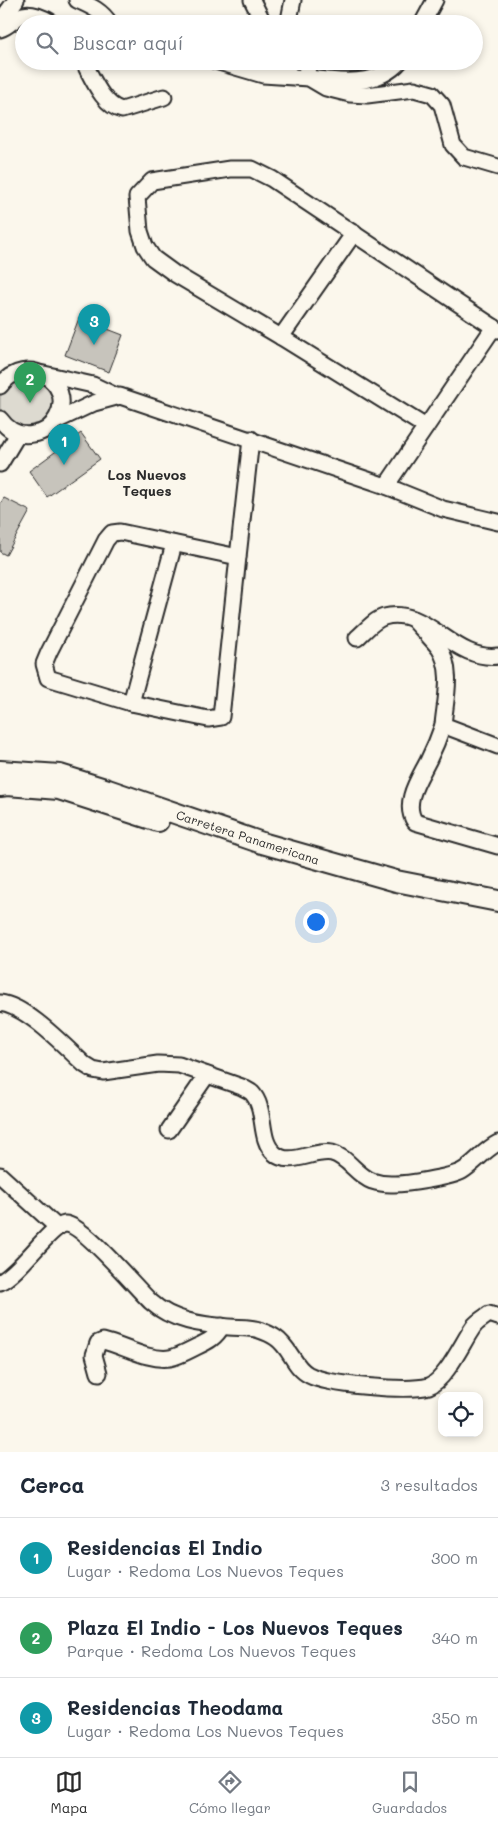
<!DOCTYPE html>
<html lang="es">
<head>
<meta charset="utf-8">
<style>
  :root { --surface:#fff; --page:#f6f6f7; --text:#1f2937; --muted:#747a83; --line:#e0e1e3; --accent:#2b2b2b }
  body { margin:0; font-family:Mali,sans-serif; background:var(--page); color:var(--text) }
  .controls { position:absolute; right:15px; bottom:15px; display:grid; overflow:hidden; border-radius:10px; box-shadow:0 2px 8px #0003 }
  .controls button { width:45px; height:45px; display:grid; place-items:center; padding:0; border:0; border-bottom:1px solid var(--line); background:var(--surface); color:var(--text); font:25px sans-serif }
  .you { position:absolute; left:315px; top:921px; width:18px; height:18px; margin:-12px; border:4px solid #fff; border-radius:50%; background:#1a73e8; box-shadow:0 0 0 8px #1a73e833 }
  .badge { display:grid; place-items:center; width:32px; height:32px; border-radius:50%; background:var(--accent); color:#fff; font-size:16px; font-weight:700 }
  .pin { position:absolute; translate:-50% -41px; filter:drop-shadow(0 1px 2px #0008) }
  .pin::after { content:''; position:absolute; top:26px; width:18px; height:15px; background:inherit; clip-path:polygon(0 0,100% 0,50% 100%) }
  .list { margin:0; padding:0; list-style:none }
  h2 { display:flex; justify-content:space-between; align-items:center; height:65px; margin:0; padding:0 20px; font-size:21px }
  h2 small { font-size:16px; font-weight:400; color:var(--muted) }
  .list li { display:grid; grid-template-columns:32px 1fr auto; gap:15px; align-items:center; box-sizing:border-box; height:80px; padding:0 20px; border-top:1px solid var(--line) }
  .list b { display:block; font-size:19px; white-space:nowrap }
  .list p { margin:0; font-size:16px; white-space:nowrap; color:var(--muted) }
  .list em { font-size:16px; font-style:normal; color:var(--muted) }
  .icon { flex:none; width:28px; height:28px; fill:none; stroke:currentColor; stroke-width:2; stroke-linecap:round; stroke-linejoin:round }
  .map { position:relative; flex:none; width:498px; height:1452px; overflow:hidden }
  .search { position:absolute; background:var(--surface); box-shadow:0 2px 8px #0003; left:15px; right:15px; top:15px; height:55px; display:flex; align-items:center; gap:12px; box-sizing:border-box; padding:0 18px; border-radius:28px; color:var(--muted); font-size:19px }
  .sheet { height:305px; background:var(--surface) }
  nav { display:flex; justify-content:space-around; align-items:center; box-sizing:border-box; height:70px; border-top:1px solid var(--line); background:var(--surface); font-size:14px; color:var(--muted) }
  nav a { display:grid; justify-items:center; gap:2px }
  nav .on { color:var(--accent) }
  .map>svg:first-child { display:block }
</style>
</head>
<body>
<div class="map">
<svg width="498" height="1452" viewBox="0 0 498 1452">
  <rect width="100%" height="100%" fill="#fbf7ec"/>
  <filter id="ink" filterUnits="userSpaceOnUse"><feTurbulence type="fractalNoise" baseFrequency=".02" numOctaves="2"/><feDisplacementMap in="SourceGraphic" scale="10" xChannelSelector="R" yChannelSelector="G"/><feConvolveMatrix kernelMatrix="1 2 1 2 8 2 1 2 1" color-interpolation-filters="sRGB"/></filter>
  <g filter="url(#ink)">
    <polygon fill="#dddad0" stroke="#84827e" points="44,374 60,407 31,434 0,415 0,390 6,380"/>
    <g fill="#c7c4bc" stroke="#2b2b2b">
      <polygon points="79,318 123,335 109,372 65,355"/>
      <polygon points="81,433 100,459 47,497 29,471"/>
      <polygon points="4,498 30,511 6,555 0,552 0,504"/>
    </g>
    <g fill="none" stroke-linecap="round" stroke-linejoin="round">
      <g stroke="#2b2b2b" stroke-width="19">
        <g id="minor">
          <path d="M77,0C91,6 102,11 110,24"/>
          <polyline points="252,0 264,24"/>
          <polyline points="293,0 290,15 293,24"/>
          <polyline points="0,22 16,0"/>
          <polyline points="422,24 435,0"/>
          <path d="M0,29C8,27 13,20 20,16C30,11 45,18 54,24"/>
          <path d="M83,61C92,77 103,106 122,110L164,97"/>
          <polyline points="215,61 263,75 309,78 326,88 350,94 367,95 414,89 432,94 442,105 453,145 464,157 498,167"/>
          <polyline points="283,61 290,76"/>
          <path d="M305,61L309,78C339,82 378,87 400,61"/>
          <polyline points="281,337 354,233"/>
          <polyline points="44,374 93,385 116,396"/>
          <path d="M0,386C25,352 76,382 57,417C52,427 43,433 33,434C19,437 8,430 0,419"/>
          <polyline points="54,422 94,403 120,396 386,486 443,509 498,522"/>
          <polyline points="426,427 281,337 175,274 153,258 145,246 140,231 137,197 152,181 230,169 252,169 272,179 498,330"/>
          <polyline points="0,464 18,434"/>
          <polyline points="386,486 494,327"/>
          <polygon points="120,532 238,557 221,717 208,719 131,703 48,678 44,664 49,652 106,540 112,533"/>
          <polyline points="238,557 251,439"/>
          <path d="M413,619C421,628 431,638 439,648C454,670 445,701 443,725L498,746"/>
          <path d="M357,638C365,631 374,620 384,617C427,605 453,662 498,656"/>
          <polyline points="131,703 174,544"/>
          <path d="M443,725C439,737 434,749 428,761C419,779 402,803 415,822L498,846"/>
          <path d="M0,1003C27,1006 65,1047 85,1065L93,1070L103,1072L158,1064L179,1065L242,1087C245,1089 250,1091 252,1093C267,1109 258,1139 274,1153C289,1168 314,1149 332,1153C348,1157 356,1175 372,1181C378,1183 386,1184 391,1184C404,1185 452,1177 462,1171C475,1163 484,1150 498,1143"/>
          <polyline points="169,1130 207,1075"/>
          <polyline points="0,1175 57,1227"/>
          <path d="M0,1282C20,1273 50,1226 65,1224C82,1223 136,1288 151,1302C172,1321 202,1325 229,1327C239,1328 250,1327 259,1330C265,1332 272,1335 276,1338C290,1347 294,1368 309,1375C328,1385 407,1392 429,1386C446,1380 463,1341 474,1326C478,1321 484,1318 489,1314L498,1317"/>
          <path d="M99,1373L94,1355L98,1343L103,1341C124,1346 148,1361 170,1358C179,1356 188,1351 196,1347C207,1342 216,1338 222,1326"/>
        </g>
      </g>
      <g stroke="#2b2b2b" stroke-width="24">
        <g id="major">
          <polyline points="0,771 60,775 108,790 262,843 396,881 498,901"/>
          <polyline points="0,786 7,785 59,789 158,821"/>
        </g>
      </g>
      <use href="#minor" stroke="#fbf7ec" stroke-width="15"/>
      <use href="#major" stroke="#fbf7ec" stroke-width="20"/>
    </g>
  </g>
  <g text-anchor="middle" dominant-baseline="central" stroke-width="4" stroke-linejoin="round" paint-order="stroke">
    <g font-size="12" fill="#2b2b2b" stroke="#fbf7ec">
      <text transform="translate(248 837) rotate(18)">Carretera Panamericana</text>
    </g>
    <g font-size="14" font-weight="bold" fill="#2b2b2b" stroke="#fbf7ec">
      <text x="147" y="474">Los Nuevos<tspan x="147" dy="16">Teques</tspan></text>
    </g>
  </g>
</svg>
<div class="controls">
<button><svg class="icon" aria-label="locate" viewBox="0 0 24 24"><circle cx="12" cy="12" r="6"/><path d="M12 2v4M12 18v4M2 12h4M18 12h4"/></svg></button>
</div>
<div class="you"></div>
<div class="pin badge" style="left:64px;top:465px;background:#0f9aa8">1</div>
<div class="pin badge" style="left:30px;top:403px;background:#2e9e5b">2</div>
<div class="pin badge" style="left:94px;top:345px;background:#0f9aa8">3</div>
<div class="search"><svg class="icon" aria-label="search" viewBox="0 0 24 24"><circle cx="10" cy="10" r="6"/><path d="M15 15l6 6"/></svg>Buscar aquí</div>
</div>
<section class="sheet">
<h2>Cerca<small>3 resultados</small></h2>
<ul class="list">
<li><span class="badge" style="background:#0f9aa8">1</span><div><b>Residencias El Indio</b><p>Lugar · Redoma Los Nuevos Teques</p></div><em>300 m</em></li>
<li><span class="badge" style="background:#2e9e5b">2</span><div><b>Plaza El Indio - Los Nuevos Teques</b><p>Parque · Redoma Los Nuevos Teques</p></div><em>340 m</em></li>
<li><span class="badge" style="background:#0f9aa8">3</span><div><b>Residencias Theodama</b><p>Lugar · Redoma Los Nuevos Teques</p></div><em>350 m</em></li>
</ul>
</section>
<nav>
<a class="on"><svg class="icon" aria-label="map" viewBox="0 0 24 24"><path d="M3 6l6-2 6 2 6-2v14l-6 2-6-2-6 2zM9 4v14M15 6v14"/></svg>Mapa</a>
<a><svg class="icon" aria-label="directions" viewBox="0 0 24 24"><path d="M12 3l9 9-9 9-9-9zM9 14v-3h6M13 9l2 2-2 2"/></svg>Cómo llegar</a>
<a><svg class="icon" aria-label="saved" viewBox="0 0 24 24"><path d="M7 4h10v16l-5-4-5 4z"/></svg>Guardados</a>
</nav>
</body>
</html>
